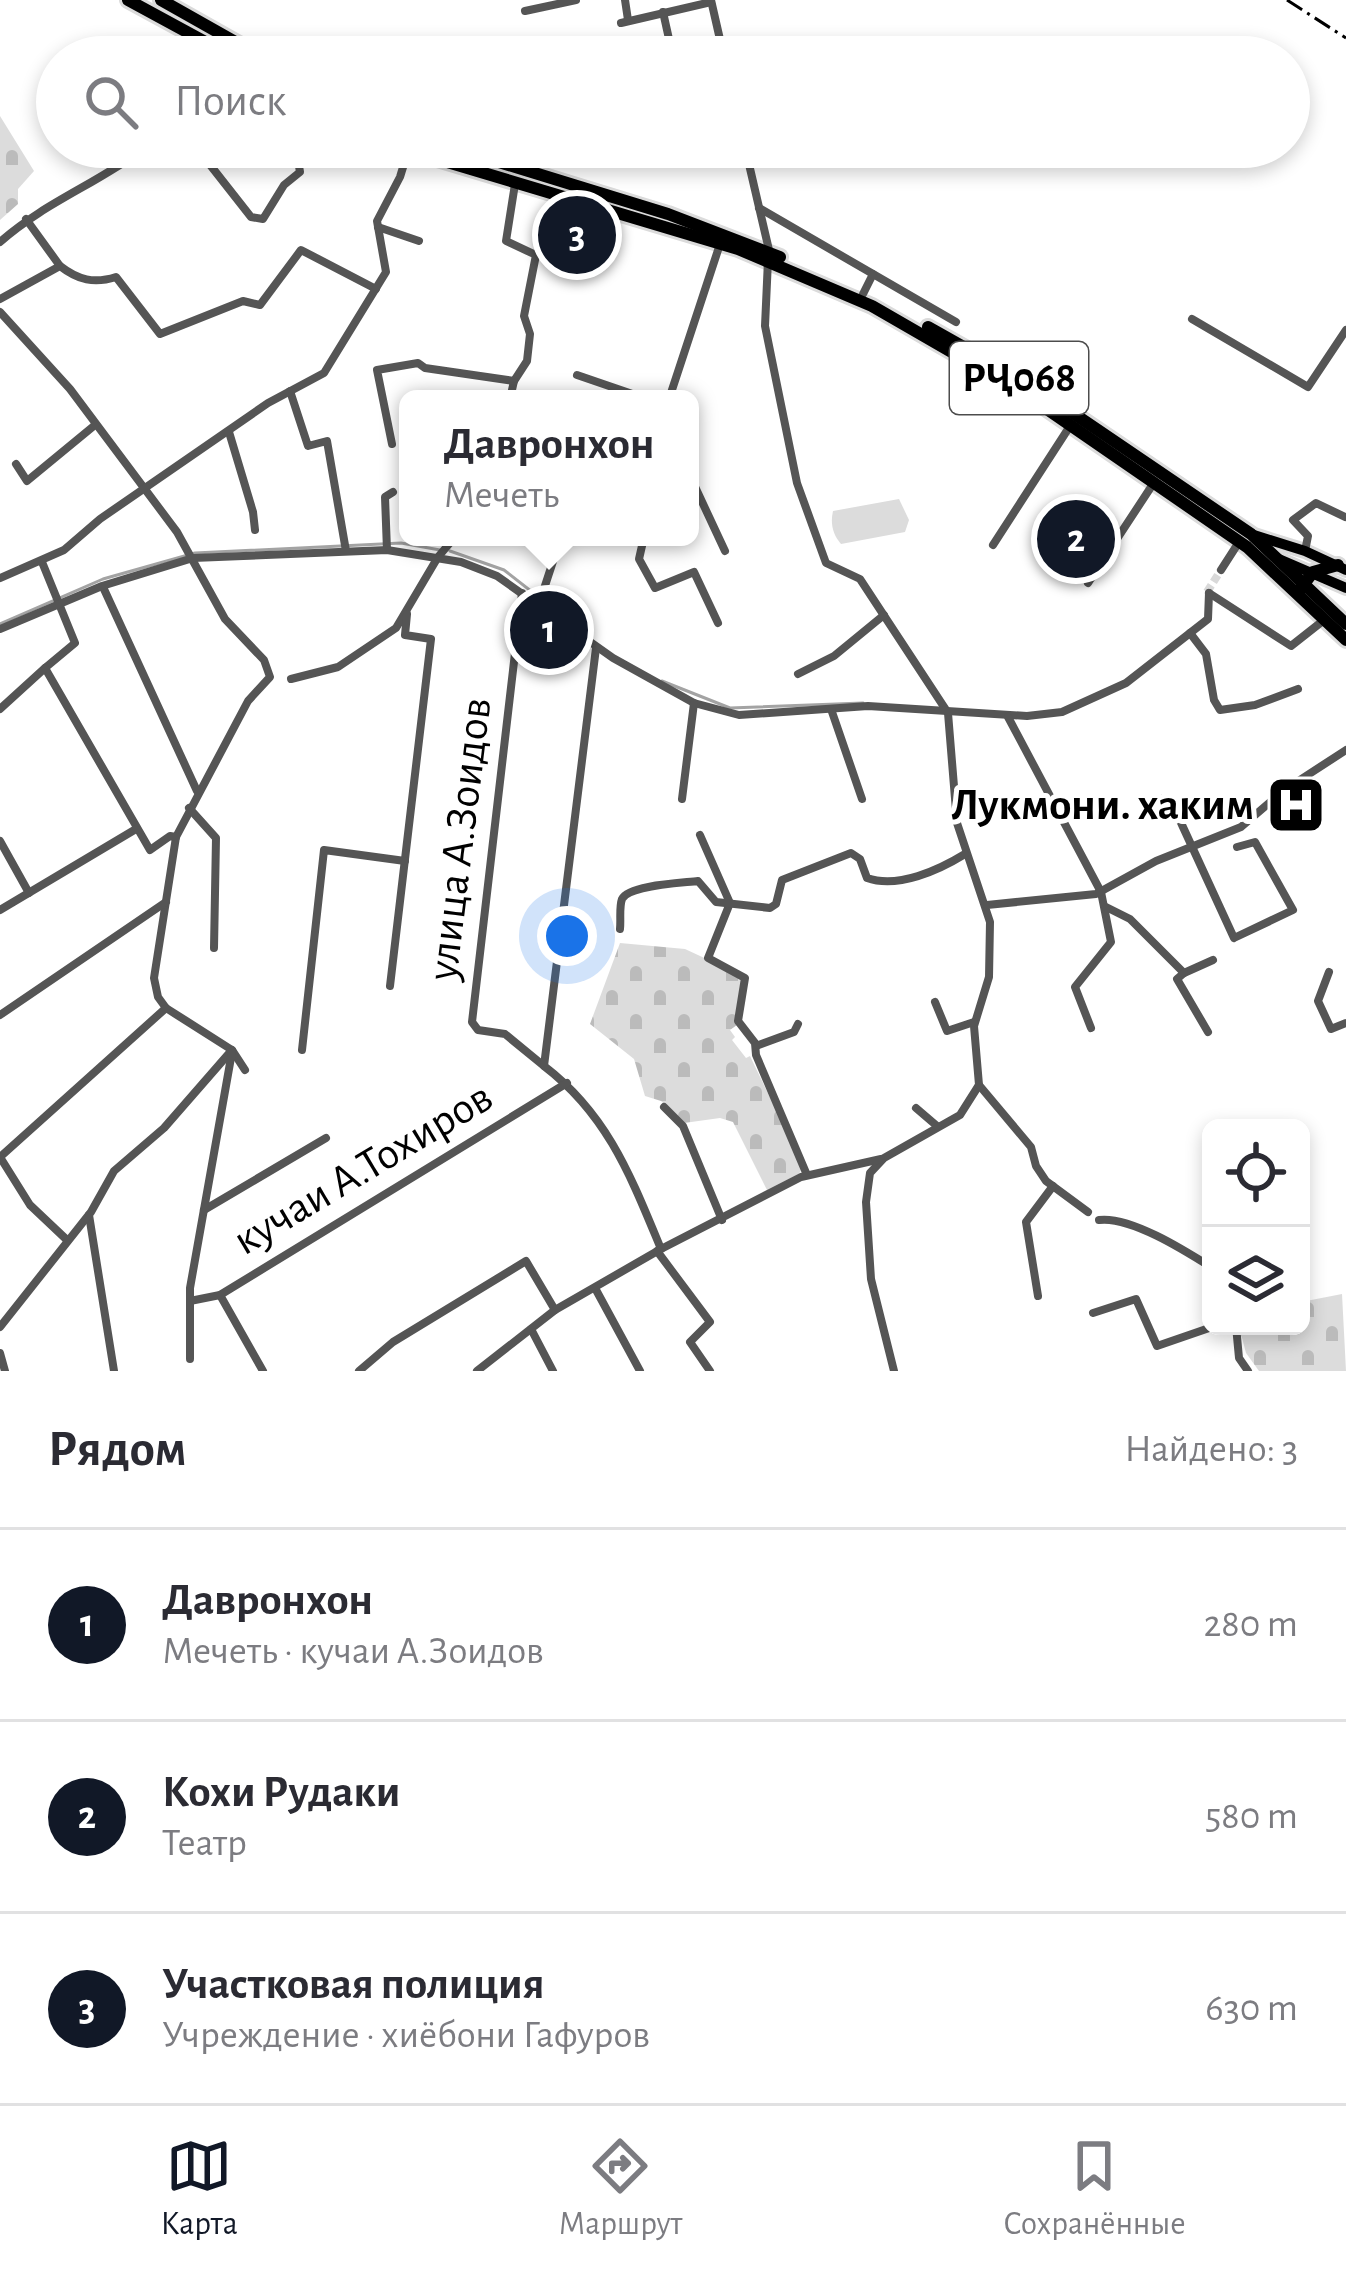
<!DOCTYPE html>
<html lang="ru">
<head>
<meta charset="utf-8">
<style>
  :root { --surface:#fff; --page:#f2f2f3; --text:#2b2b33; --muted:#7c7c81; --line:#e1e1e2; --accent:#111827 }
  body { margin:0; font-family:"Alegreya Sans",sans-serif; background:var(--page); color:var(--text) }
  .controls { position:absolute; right:36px; bottom:36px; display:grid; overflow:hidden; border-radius:18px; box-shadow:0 6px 18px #0003 }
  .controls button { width:108px; height:108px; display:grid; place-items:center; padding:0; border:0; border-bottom:3px solid var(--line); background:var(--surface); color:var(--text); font:60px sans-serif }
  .you { position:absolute; left:567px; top:936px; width:42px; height:42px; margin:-30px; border:9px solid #fff; border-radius:50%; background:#1a73e8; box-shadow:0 0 0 18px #1a73e833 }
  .badge { display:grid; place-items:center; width:78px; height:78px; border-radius:50%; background:var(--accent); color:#fff; font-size:39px; font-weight:700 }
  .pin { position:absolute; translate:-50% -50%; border:6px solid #fff; box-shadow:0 3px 12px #0006 }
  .popup { position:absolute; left:399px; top:390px; width:300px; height:156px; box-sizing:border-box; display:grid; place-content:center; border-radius:18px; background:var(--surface); filter:drop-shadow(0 3px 9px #0005); font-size:39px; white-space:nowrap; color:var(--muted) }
  .popup b { font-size:45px; color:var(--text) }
  .popup::after { content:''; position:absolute; left:50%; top:100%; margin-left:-24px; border:24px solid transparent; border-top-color:var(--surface) }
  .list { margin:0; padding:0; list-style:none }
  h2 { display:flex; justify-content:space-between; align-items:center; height:156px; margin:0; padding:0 48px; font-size:51px }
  h2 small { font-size:39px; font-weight:400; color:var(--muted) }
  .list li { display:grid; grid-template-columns:78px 1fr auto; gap:36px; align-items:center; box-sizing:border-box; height:192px; padding:0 48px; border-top:3px solid var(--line) }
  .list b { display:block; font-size:45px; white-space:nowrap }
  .list p { margin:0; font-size:39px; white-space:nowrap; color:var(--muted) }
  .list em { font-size:39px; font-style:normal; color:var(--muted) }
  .icon { flex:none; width:66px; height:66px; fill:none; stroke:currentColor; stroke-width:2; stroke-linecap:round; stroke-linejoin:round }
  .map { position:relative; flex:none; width:1346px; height:1371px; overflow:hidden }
  .search { position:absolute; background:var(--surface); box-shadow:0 6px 18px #0003; left:36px; right:36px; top:36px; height:132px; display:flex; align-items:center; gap:30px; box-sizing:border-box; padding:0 42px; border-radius:66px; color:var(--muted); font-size:45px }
  .sheet { height:732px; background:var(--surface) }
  nav { display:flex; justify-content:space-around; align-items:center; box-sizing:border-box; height:168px; border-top:3px solid var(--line); background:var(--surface); font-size:33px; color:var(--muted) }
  nav a { display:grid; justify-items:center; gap:6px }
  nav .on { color:var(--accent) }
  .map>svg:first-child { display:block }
</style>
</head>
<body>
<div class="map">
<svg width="1346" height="1371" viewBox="0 0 1346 1371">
  <defs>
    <pattern id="cemetery-stones" width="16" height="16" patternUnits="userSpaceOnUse" patternTransform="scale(3)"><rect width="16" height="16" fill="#dcdcdc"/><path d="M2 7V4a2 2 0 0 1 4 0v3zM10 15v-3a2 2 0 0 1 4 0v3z" fill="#bbb"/></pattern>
  </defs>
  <rect width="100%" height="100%" fill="#fff"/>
  <g fill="url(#cemetery-stones)">
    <polygon points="0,116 34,171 18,189 18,204 0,220"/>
    <polygon points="620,943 685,949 741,975 745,983 737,1025 730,1030 735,1037 732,1040 746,1058 750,1056 803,1166 799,1174 767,1190 733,1122 720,1118 684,1123 661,1101 645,1096 634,1059 590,1024"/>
    <polygon points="1342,1294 1346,1371 1259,1371 1246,1353 1241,1334 1252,1326 1301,1326 1301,1302"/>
  </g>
  <path fill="#dcdcdc" d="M899,499L909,520L905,532L841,544C833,535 830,524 833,511Z"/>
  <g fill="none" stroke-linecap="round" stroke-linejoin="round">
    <g stroke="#a3a3a3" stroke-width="3">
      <polyline points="450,551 504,570 536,595"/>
      <polyline points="544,601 583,632"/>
      <polyline points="0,624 103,579 195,553 401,543 440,550"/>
      <polyline points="662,681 730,708 863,703"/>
    </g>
    <polyline stroke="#d9d9d9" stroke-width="8" stroke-dasharray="8 4" stroke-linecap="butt" points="1207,592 1221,570"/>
    <g stroke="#dbdbdb" stroke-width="16">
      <g id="primary">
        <polyline points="1254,535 1305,551 1346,570"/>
        <polyline points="1279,559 1346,588"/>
      </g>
    </g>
    <g stroke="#dbdbdb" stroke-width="18">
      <g id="trunk">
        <polyline points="128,0 233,57"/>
        <polyline points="161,0 262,57"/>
        <polyline points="397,147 738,249 872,306 1028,396 1247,547 1346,640"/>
        <polyline points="450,147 668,214 780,257"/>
        <polyline points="928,327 1033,386 1251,534 1346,624"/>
        <polyline points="1299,591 1313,572 1338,565"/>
      </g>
    </g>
    <g stroke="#555" stroke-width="8">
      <polyline points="625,0 628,20"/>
      <polyline points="711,0 724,57"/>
      <polyline points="525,11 576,0"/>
      <polyline points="663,12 673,57"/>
      <polyline points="621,23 711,2"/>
      <polyline points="196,147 251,217 263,219 284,185 300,172 297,154 302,147"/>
      <polyline points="678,147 681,159 698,155 696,147"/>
      <polyline points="745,147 769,250"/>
      <polyline points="656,150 665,147"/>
      <polyline points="759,208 956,322"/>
      <polyline points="26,219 60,266"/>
      <polyline points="378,227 419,241"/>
      <path d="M0,242C45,202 99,183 146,147"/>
      <polyline points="768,260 765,326 797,483 826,563 860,579 948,713 957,823 990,922 989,977 974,1026 979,1085 960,1115 884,1158 870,1173 866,1202 871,1279 894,1371"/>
      <polyline points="863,294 873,274"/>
      <path d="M0,299L60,266C78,280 94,284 116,277L160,334L243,301L260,305L301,250L376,289"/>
      <polyline points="0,312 70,389 177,532 225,619 264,660 270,677 248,701 176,837 154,978 158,997 166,1008 232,1050 245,1070"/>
      <polyline points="1192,319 1308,387 1346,330"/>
      <polyline points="577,375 647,399"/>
      <polyline points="290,391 308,446 327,441 346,551"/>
      <polyline points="510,399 514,381 527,361 530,334 524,316 536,255 506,241 515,184"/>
      <polyline points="669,399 720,244"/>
      <polyline points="229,432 253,512 255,530"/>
      <polyline points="392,444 377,370 418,363 425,368 514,381"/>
      <polyline points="16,464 27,481 95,425"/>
      <polyline points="690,476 725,551"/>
      <polyline points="644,537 639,559 655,588 694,572 718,623"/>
      <polyline points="993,545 1070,426"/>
      <polyline points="387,550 385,497 393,492"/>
      <polyline points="1305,551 1308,536 1293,520 1316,503 1345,517"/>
      <polyline points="42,562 75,643 45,668 150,850 170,836 176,837"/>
      <polyline points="1221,570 1239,542"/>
      <polyline points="0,578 64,550 100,519 268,403 324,373 386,272 377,221 400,177 408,151"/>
      <polyline points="1088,583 1153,484"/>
      <polyline points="103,587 197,791"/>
      <polyline points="522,593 472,1022 478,1030 505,1034 544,1066"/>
      <polyline points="1209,593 1291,646 1324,620"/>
      <polyline points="539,604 561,537"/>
      <polyline points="0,629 102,586 193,558 387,550 461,562 497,576 613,658 694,703 739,715 868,706 1027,716 1062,712 1126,683 1208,619 1209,593"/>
      <polyline points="1190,633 1206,654 1214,700 1220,710 1255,705 1298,689"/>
      <path d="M596,648L544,1066C608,1115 631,1177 661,1249"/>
      <polyline points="798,674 834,656 884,615"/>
      <polyline points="291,679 338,667 396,628 438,557 455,537"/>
      <polyline points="0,709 45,668"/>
      <polyline points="831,709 862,799"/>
      <polyline points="1008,717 1101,892 1111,942 1075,987 1091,1028"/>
      <polyline points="682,799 694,703"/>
      <polyline points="1145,802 1164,798 1171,801 1234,938 1293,910 1255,842 1237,847"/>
      <polyline points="189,808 216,838 214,948"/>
      <polyline points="700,835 730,903 708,958 745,978 738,1021 755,1043 756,1055 807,1175"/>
      <polyline points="0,841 29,893"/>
      <polyline points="987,905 1096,894 1156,861 1241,827 1283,791 1346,750"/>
      <polyline points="1106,907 1130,919 1184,973 1213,960"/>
      <polyline points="0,910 136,829"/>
      <path d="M620,929C621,921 619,907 622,899C629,885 682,883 698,881L716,902L770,908L776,904L782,880L851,853L860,859L867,878C898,889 939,870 965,854"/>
      <polyline points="1329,972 1318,1001 1331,1029 1346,1023"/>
      <polyline points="1184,973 1177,979 1208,1032"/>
      <polyline points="390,986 431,639 405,635 407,614"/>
      <polyline points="935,1002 947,1031 974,1022"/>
      <polyline points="0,1015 166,902"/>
      <polyline points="756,1046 794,1032 798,1024"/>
      <polyline points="302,1050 324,850 405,861"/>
      <polyline points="979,1085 1031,1147 1036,1166 1046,1181 1088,1212"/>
      <polyline points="664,1107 683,1126 722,1220"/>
      <polyline points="916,1108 937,1126"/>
      <polyline points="0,1157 166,1008"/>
      <polyline points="0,1157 30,1205 67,1240"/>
      <polyline points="204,1210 326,1138"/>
      <polyline points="89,1215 114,1371"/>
      <path d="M1099,1220C1130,1216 1184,1250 1211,1267"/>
      <polyline points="657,1251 710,1322 690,1342 710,1371"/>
      <polyline points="595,1288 640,1371"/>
      <polyline points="220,1295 263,1371"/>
      <polyline points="1038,1296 1026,1222 1053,1186"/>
      <polyline points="190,1301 220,1295 567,1083"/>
      <polyline points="1093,1313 1136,1299 1157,1346 1215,1326"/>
      <polyline points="1236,1326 1239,1358 1248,1371"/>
      <polyline points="0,1327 91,1212 114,1171 164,1128 232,1050"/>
      <polyline points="531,1329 553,1371"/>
      <polyline points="0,1353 5,1371"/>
      <polyline points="190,1359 190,1288 232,1052"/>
      <polyline points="359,1371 393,1342 526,1261 555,1310"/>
      <polyline points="477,1371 555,1310 661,1249 801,1177 881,1159"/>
    </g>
    <use href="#primary" stroke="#000" stroke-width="10"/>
    <use href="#trunk" stroke="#000" stroke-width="12"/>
    <polyline stroke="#000" stroke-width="3" stroke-dasharray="18 6 3 6" stroke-linecap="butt" points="1287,0 1346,38"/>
  </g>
  <defs>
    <g id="hospital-square" transform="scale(3)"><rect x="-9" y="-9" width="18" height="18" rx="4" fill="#000" stroke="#fff"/><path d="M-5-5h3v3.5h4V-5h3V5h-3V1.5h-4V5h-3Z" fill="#fff"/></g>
  </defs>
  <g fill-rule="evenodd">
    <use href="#hospital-square" x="1296" y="805"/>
  </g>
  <g text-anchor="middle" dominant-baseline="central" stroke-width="10" stroke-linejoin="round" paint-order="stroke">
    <rect fill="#fff" stroke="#4c4c4c" stroke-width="3" x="950" y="342" width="138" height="72" rx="9"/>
    <g font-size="42" font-weight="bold" fill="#000">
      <text x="1019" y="378">РҶ068</text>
    </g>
    <g font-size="45" font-weight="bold" fill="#000" stroke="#fff" text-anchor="end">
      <text x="1254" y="805">Лукмони. хаким</text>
    </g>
    <g font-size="45" fill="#000" stroke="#fff">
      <text transform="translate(460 839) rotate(-83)">улица А.Зоидов</text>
      <text transform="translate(363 1169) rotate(-31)">кучаи А.Тохиров</text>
    </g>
  </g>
</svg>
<div class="controls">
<button><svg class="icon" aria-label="locate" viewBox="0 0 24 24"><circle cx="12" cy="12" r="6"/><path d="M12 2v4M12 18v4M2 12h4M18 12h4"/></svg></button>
<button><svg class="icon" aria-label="layers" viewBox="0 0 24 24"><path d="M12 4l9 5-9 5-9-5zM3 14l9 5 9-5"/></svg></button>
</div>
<div class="you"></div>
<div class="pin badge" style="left:549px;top:630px">1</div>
<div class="popup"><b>Давронхон</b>Мечеть</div>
<div class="pin badge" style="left:1076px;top:539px">2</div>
<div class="pin badge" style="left:577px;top:235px">3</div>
<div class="search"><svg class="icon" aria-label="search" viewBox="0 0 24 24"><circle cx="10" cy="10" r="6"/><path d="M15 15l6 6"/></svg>Поиск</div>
</div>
<section class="sheet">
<h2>Рядом<small>Найдено: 3</small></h2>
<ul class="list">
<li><span class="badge">1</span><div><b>Давронхон</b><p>Мечеть · кучаи А.Зоидов</p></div><em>280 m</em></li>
<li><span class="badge">2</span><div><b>Кохи Рудаки</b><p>Театр</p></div><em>580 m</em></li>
<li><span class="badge">3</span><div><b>Участковая полиция</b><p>Учреждение · хиёбони Гафуров</p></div><em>630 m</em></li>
</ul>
</section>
<nav>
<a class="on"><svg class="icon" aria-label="map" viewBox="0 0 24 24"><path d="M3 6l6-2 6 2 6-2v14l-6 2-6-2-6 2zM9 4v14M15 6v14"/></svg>Карта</a>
<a><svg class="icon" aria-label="directions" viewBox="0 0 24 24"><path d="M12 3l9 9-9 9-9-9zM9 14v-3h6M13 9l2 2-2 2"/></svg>Маршрут</a>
<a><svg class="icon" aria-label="saved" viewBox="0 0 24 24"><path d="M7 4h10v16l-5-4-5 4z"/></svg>Сохранённые</a>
</nav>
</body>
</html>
